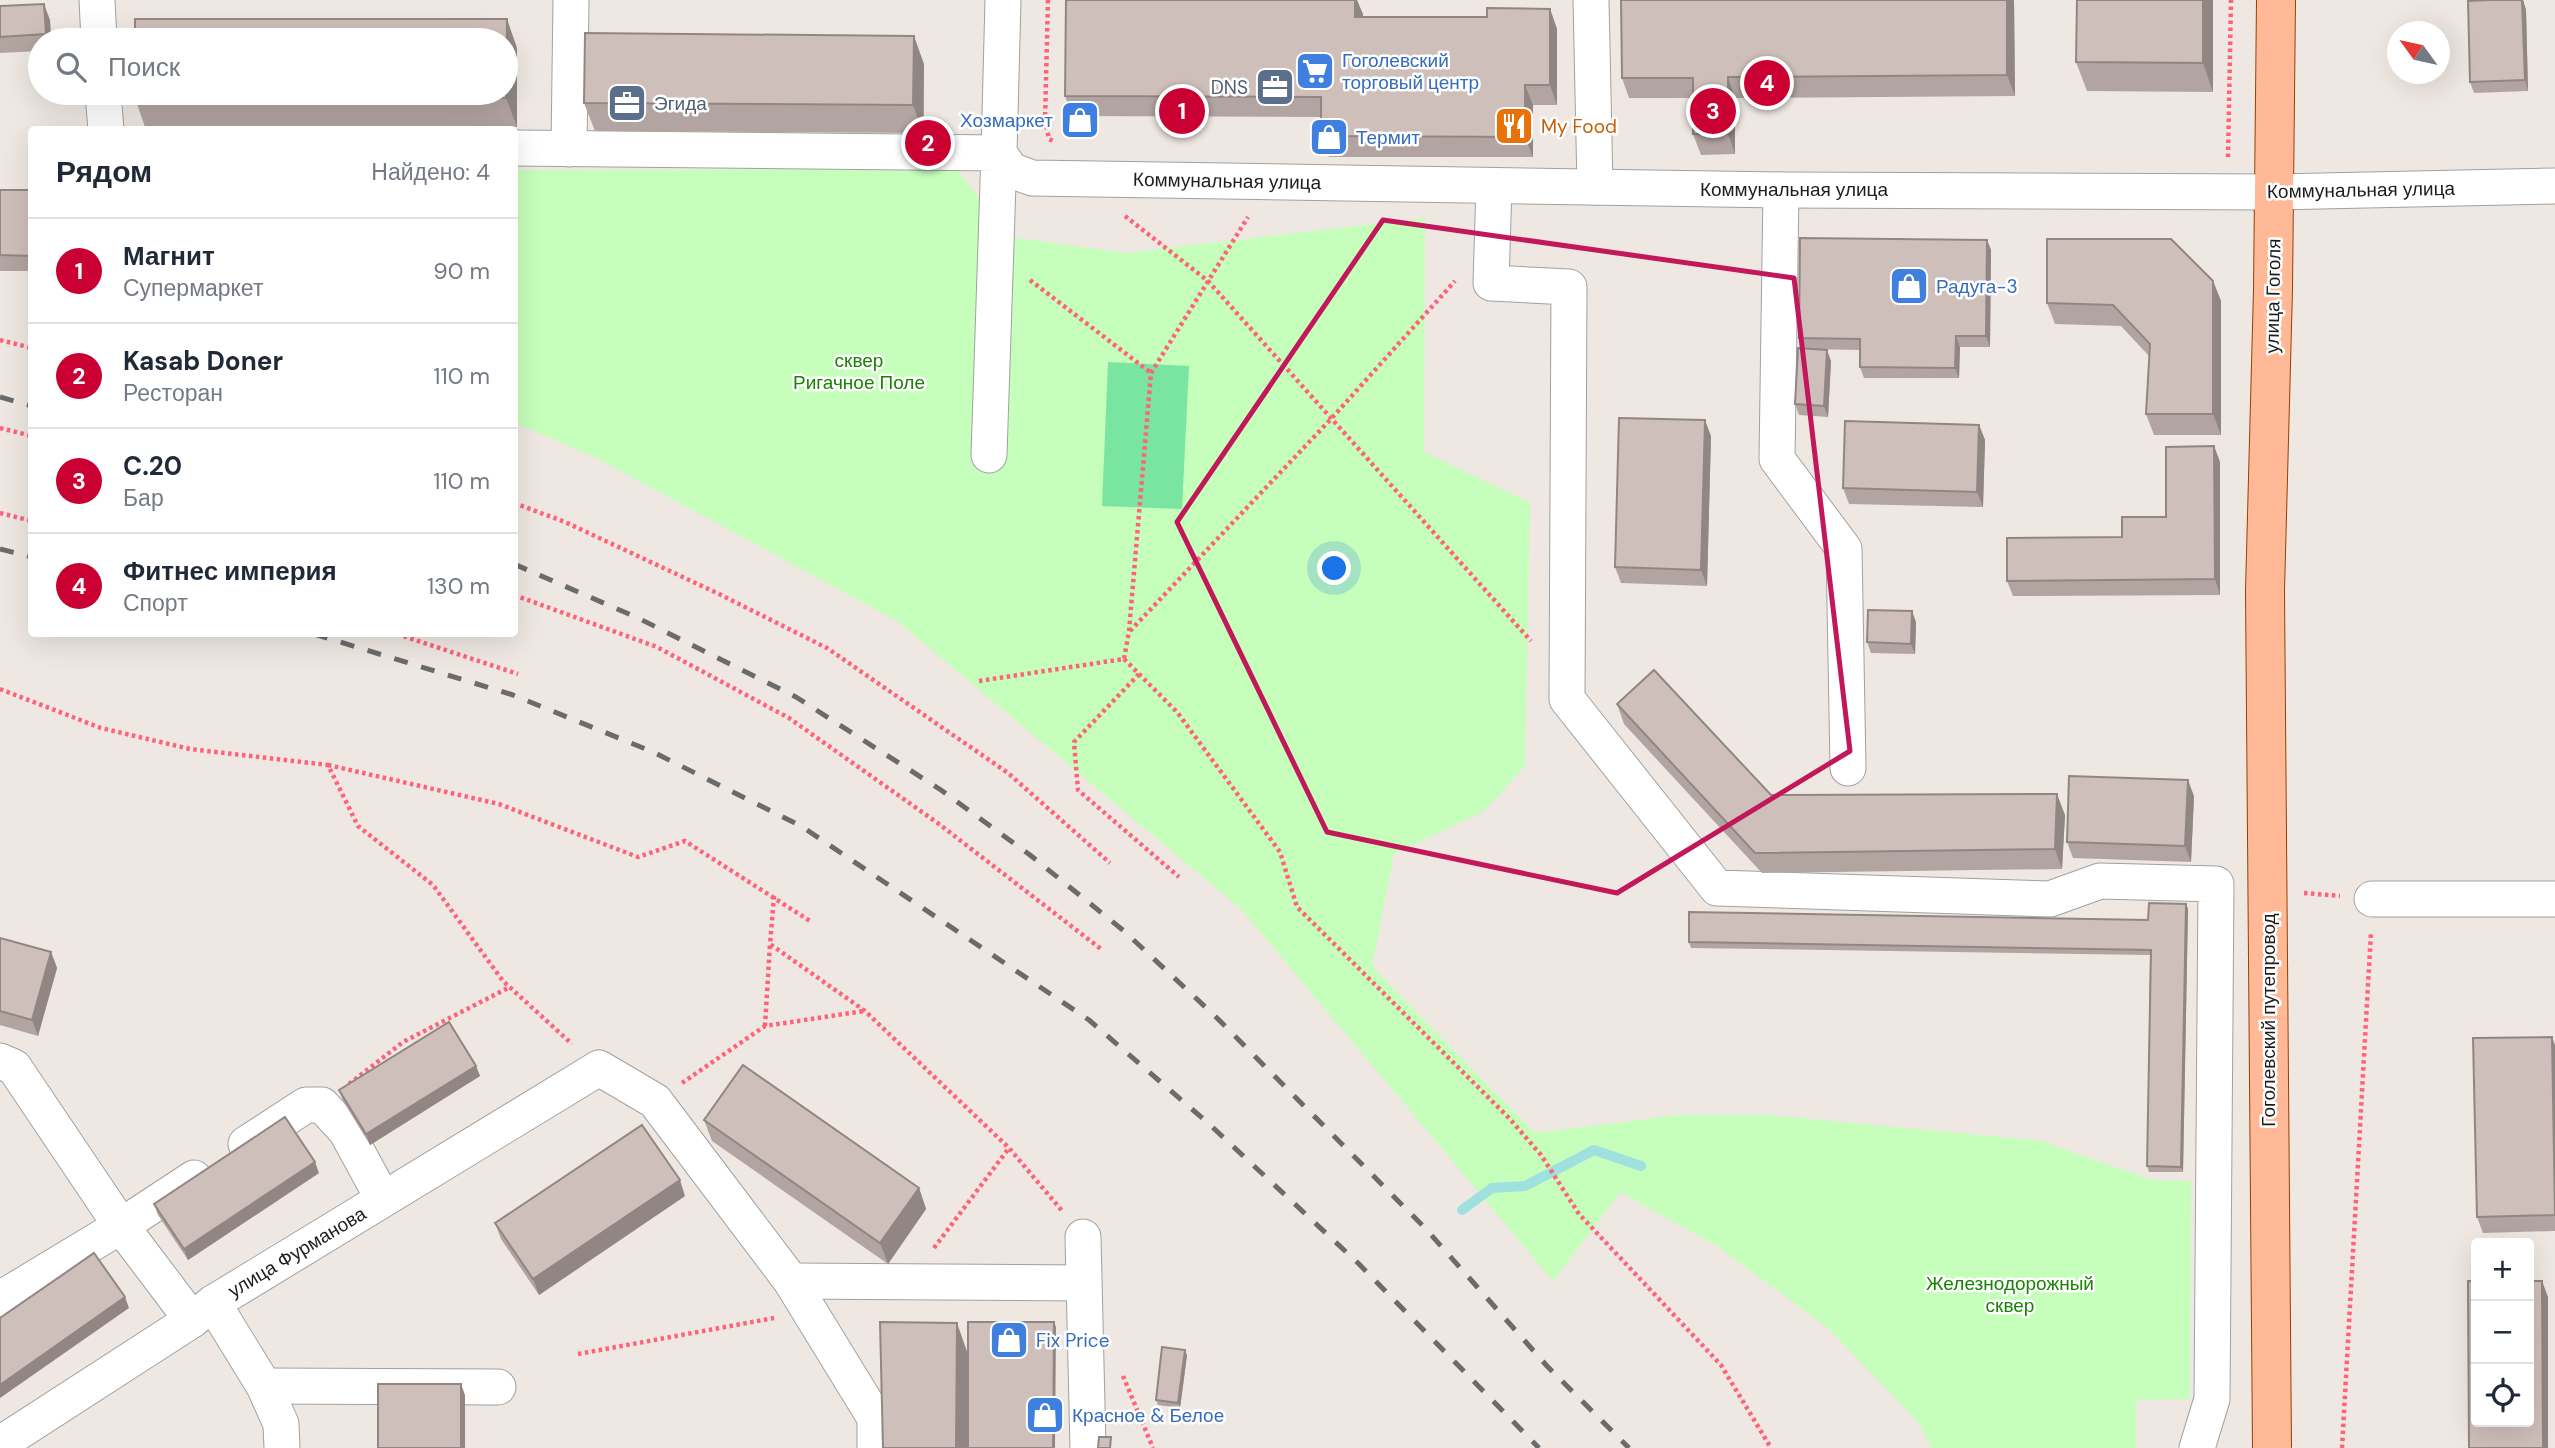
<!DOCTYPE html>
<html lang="ru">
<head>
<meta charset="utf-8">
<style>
  :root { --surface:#fff; --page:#f6f6f7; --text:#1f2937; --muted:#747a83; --line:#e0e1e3; --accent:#ca0032 }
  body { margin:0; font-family:"DM Sans",sans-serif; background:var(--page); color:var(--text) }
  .controls { position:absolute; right:21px; bottom:21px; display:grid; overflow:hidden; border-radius:7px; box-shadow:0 7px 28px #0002 }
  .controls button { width:63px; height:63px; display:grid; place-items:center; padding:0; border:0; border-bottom:2px solid var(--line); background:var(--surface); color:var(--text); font:35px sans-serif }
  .compass { position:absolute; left:2387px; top:21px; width:63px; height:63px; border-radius:50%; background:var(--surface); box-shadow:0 7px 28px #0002; rotate:303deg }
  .you { position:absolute; left:1335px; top:569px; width:24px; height:24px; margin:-18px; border:5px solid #fff; border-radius:50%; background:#1a73e8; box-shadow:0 0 0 10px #1a73e833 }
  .badge { display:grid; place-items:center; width:46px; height:46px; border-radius:50%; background:var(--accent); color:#fff; font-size:23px; font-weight:700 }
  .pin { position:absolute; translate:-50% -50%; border:4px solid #fff; box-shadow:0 2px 7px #0006 }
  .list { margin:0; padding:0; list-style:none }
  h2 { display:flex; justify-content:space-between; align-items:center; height:91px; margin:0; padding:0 28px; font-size:30px }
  h2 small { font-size:23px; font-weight:400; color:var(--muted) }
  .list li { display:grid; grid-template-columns:46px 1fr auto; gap:21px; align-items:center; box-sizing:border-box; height:105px; padding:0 28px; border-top:2px solid var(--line) }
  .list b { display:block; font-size:26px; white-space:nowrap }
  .list p { margin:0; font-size:23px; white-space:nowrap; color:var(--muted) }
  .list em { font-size:23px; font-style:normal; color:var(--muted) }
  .icon { flex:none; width:38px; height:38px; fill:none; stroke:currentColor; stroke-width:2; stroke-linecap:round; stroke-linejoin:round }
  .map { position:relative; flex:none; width:2555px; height:1448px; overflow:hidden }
  .search { position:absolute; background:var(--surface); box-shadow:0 7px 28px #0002; left:28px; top:28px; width:490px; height:77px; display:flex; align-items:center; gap:18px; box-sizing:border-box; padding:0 24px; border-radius:38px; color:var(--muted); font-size:26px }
  .panel { position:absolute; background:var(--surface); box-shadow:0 7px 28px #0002; left:28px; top:126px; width:490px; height:511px; border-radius:7px }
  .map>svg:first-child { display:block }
</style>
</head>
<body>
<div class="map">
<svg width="2555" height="1448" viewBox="0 0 2555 1448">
  <rect width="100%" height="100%" fill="#efe8e2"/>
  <polygon fill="#c6febb" points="957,169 1009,237 1127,253 1425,218 1424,452 1530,503 1525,766 1484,811 1394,854 1372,967 1535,1133 1680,1115 1768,1115 2041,1141 2152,1180 2191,1181 2190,1399 2136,1400 2136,1448 1932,1448 1919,1423 1828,1328 1717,1246 1620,1192 1553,1281 1241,909 897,621 595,457 515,423 514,170"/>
  <polygon fill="#79e5a1" points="1108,362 1189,366 1182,509 1102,506"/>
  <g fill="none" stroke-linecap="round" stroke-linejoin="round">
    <polyline stroke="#9fe1df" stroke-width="10" points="1462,1210 1492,1188 1525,1186 1594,1150 1641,1166"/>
    <g stroke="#a1a1a1" stroke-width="37">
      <g id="minor">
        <polyline points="97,0 99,40"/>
        <polyline points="1003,0 999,153 1011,170 1032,178 1781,190 2275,192 2555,186"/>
        <polyline points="1591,0 1595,187"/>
        <polyline points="103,93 106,130"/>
        <polyline points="514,148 999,153 989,455"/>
        <polyline points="569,149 571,0"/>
        <polyline points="1494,186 1491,283 1569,287 1567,699 1717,888 2050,899 2100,881 2216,884 2212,1399 2197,1448"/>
        <polyline points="1781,190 1777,459 1844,549 1848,768"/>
        <polyline points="2372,899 2555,899"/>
        <polyline points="0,1061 14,1067 121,1226 194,1178"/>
        <polyline points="246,1144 306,1105 322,1105 346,1131 383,1199"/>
        <polyline points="1083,1237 1088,1448"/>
        <polyline points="791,1281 1083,1283"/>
        <polyline points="0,1299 121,1226 192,1320"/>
        <polyline points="213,1303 264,1386 281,1424 282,1448"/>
        <polyline points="264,1386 498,1387"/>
        <polyline points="0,1444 192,1320 213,1303 599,1068 655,1101 791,1281 875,1418 875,1448"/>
      </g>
    </g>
    <g stroke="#964000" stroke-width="40">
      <polyline id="major" points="2265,591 2273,289 2276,0"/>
    </g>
    <g stroke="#ff637a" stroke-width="4.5" stroke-dasharray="3.5 3.5" stroke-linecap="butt">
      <polyline points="1048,0 1045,120 1049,139 1055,142"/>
      <polyline points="2228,157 2231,0"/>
      <polyline points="1125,216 1208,281 1531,641"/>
      <polyline points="1030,280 1151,373"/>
      <polyline points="0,340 32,348"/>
      <polyline points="0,428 32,436"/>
      <polyline points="514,503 565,522 717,593 827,648 1008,773 1110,863"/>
      <polyline points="0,513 32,521"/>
      <polyline points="514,595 657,647 789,718 939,824 1101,949"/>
      <polyline points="1130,631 1331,419 1455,281"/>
      <polyline points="397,634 518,674"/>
      <polyline points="1124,659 1177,712 1280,852 1297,907 1509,1118 1541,1155 1579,1214 1721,1365 1771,1448"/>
      <polyline points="1139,674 1074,742 1078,790 1179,877"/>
      <polyline points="979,681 1124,659 1129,631 1151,373 1248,217"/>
      <polyline points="0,689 101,728 190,749 328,765 358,826 433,885 503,981 572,1044"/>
      <polyline points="328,765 499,804 638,857 685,841 810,921"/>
      <polyline points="2304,893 2340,896"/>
      <polyline points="774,896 770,944 865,1011 1009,1148 1063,1212"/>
      <polyline points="765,1026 770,944"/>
      <polyline points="682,1083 765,1026 864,1011"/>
      <polyline points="349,1084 403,1042 510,987"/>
      <polyline points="934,1248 1009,1148"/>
      <polyline points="578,1354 774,1318"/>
      <polyline points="1123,1376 1153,1448"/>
      <polyline points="2342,1448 2371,932"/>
    </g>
    <use href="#minor" stroke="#fff" stroke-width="35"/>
    <use href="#major" stroke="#ffb997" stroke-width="38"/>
    <g stroke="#6b6b6b" stroke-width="5" stroke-dasharray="14 14" stroke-linecap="butt">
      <polyline points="0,397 32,406"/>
      <polyline points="0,549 32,557"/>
      <polyline points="514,564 638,618 796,697 941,790 1030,855 1124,931 1215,1016 1426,1229 1547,1366 1629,1448"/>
      <polyline points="314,634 513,695 653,752 801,826 1089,1020 1208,1123 1359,1264 1539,1448"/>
    </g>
    <g stroke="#964000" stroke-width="40" stroke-linecap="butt">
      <polyline id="major-bridge" points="2265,591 2272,1448"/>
    </g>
    <use href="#major-bridge" stroke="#ffb997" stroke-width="38"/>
  </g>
  <g fill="#b2a4a1">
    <polygon points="2014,0 2015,96 1735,98 1735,154 1701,155 1693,134 1693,98 1629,98 1622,78"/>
    <polygon points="2213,0 2213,92 2087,91 2076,62"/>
    <polygon points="2523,0 2526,10 2528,91 2474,93 2470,82"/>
    <polygon points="0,6 50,20 51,40 40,40 40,51 0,53"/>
    <polygon points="1550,9 1557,29 1557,105 1533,105 1533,157 1329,157 1321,136 1321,117 1073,116 1065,96 1363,14 1363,17 1487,17"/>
    <polygon points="517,48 517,127 145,127 135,98"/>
    <polygon points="924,64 924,130 933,136 933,151 923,150 921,145 921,133 595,131 584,103"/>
    <rect x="0" y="190" width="32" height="81"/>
    <polygon points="1987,240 1991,250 1990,347 1960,347 1959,378 1864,378 1860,367 1860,350 1807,349 1831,361 1828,417 1799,415 1795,404 1802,349 1799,338"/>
    <polygon points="2213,281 2221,301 2221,435 2154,435 2146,414 2149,356 2121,326 2055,324 2047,303"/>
    <polygon points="1979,425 1985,440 1983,507 1849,504 1843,488"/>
    <polygon points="1711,436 1707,586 1621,583 1615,567"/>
    <polygon points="2214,446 2220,462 2220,595 2013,596 2007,581 2122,537 2166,517"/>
    <polygon points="1916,622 1915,654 1871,653 1867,642"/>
    <polygon points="1617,704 1771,795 2065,815 2062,869 1762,873 1624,724"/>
    <polygon points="2194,796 2191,862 2073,858 2067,842"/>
    <polygon points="2186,904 2188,909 2183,1172 2149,1172 2147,1166 2150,955 1691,948 1689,942 2148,920"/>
    <polygon points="0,938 51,952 57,968 38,1036 0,1025"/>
    <polygon points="2555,1045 2555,1231 2483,1233 2477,1217"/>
    <polygon points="476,1066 480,1076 370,1145 343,1101 339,1090"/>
    <polygon points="704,1120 919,1188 926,1209 888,1264 712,1141"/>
    <polygon points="319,1173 188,1260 158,1215 154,1204"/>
    <polygon points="685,1196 539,1295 501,1239 495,1223"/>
    <polygon points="1187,1355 1180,1408 1158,1405 1156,1400"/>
  </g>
  <g fill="#918683">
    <polygon points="1355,0 1357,0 1363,14 1363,38 1355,17"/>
    <polygon points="2007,0 2014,0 2015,96 2007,75"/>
    <polygon points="2203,0 2213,0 2213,92 2203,63"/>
    <polygon points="2523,0 2526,10 2528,91 2525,80"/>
    <polygon points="44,4 50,20 51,40 48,40 46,34"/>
    <polygon points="1550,9 1557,29 1557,105 1550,85"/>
    <polygon points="507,19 517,48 517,127 506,98"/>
    <polygon points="914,36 924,64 923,133 913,105"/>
    <polygon points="1728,77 1735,98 1735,154 1728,134"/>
    <polygon points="1525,85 1533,105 1533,157 1525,137"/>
    <polygon points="931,130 933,136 933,151 931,145"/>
    <polygon points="1987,240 1991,250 1990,347 1986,336"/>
    <polygon points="2213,281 2221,301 2221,435 2213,414"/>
    <polygon points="1956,336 1960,347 1959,378 1955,368"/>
    <polygon points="1827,350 1831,361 1828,417 1824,406"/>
    <polygon points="1705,420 1711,436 1707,586 1701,570"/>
    <polygon points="1979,425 1985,440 1983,507 1977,492"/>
    <polygon points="2214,446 2220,462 2220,595 2215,579"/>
    <polygon points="1912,611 1916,622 1915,654 1911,644"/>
    <polygon points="2188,780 2194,796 2191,862 2185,846"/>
    <polygon points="2057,794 2065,815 2062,869 2055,849"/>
    <polygon points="2186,904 2188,909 2183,1172 2181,1167"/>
    <polygon points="51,952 57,968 38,1036 32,1020"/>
    <polygon points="2552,1037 2555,1045 2555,1188"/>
    <polygon points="476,1066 480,1076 370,1145 366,1134"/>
    <polygon points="315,1162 319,1173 188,1260 184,1249"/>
    <polygon points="680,1180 685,1196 539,1295 533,1279"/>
    <polygon points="919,1188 926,1209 888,1264 880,1243"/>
    <polygon points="2542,1281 2548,1297 2548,1448 2543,1448"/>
    <polygon points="125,1297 129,1308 0,1398 0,1385"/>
    <polygon points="1054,1322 1056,1327 1055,1448 1053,1448"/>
    <polygon points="957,1323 970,1360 970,1448 956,1448"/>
    <polygon points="1185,1350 1187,1355 1180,1408 1178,1403"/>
    <polygon points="461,1384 465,1395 465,1448 461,1448"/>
  </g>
  <g fill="#cfbfbb" stroke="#918683" stroke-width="2">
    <polygon points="1066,0 1355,0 1355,17 1487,17 1487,8 1550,9 1550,85 1525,85 1525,137 1321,136 1321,97 1065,96"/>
    <polygon points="1621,0 2007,0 2007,75 1728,77 1728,134 1693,134 1693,78 1622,78"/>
    <polygon points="2077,0 2203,0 2203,63 2076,62"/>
    <polygon points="2489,0 2522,0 2525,80 2470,82 2468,1"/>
    <polygon points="44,4 46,34 0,37 0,6"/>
    <polygon points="135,19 507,19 506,98 135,98 135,93 506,93 506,40 135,40"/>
    <polygon points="585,33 914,36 913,105 584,103"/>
    <rect x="921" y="130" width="10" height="15"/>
    <polygon points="0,190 32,190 32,256 0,255"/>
    <polygon points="1800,238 1987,240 1986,336 1956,336 1955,368 1860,367 1860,339 1799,338"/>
    <polygon points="2047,239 2171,239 2213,281 2213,414 2146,414 2150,344 2113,305 2047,303"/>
    <polygon points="1798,348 1827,350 1824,406 1795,404"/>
    <polygon points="1619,418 1705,420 1701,570 1615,567"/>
    <polygon points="1845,421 1979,425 1977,492 1843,488"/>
    <polygon points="2214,446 2215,579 2007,581 2007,538 2122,537 2122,517 2166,517 2166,447"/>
    <polygon points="1868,610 1912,611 1911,644 1867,642"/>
    <polygon points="1654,670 1771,795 2057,794 2055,849 1755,853 1617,704"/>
    <polygon points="2069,776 2188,780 2185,846 2067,842"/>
    <polygon points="2149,903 2186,904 2181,1167 2147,1166 2151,950 1689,942 1689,912 2148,920"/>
    <polygon points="0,938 51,952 32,1020 0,1011"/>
    <polygon points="449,1022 476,1066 366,1134 339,1090"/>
    <polygon points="2552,1037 2555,1215 2477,1217 2473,1038"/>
    <polygon points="743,1065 919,1188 880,1243 704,1120"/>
    <polygon points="285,1117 315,1162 184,1249 154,1204"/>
    <polygon points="642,1125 680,1180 533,1279 495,1223"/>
    <polygon points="94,1253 125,1297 0,1385 0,1318"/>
    <polygon points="2468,1281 2476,1281 2476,1422 2529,1422 2529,1281 2542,1281 2543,1448 2469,1448"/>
    <polygon points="880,1322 957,1323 956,1448 883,1448"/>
    <polygon points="968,1322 1054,1322 1053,1448 968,1448"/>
    <polygon points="1162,1347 1185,1350 1178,1403 1156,1400"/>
    <rect x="378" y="1384" width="83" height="64"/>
    <polygon points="1099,1437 1111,1437 1110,1448 1098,1448"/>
  </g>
  <path fill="none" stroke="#c2185b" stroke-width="5" stroke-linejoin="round" d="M1383,220L1794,278L1850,751L1617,893L1327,832L1177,522Z"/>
  <defs>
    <g id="supermarket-square" transform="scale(2.0125)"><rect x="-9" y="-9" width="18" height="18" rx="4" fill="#3f7fe0" stroke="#fff"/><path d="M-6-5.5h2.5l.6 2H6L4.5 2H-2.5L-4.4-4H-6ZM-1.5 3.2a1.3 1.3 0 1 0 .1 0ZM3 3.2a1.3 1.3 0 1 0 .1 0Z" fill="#fff"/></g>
    <g id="office-square" transform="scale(2.0125)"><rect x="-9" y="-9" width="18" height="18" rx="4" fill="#5c6f8a" stroke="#fff"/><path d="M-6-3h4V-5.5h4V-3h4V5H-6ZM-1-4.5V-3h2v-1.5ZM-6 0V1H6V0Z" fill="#fff"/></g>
    <g id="shop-square" transform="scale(2.0125)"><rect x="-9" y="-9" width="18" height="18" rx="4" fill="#3f7fe0" stroke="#fff"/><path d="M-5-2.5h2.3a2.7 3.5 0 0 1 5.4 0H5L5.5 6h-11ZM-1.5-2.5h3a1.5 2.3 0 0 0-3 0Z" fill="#fff"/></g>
    <g id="restaurant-square" transform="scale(2.0125)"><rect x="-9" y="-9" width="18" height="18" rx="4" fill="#e8710a" stroke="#fff"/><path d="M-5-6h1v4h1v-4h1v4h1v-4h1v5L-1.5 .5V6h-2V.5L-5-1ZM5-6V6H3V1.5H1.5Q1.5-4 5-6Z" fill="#fff"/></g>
  </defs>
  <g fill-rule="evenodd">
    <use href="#supermarket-square" x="1315" y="71"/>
    <use href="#office-square" x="1275" y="87"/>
    <use href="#office-square" x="627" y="103"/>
    <use href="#shop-square" x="1080" y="120"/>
    <use href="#restaurant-square" x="1514" y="126"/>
    <use href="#shop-square" x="1329" y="137"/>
    <use href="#shop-square" x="1909" y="286"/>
    <use href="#shop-square" x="1009" y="1340"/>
    <use href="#shop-square" x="1045" y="1415"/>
  </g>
  <g text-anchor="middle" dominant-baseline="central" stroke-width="5" stroke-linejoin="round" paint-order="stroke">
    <g font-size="19" fill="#366cbe" stroke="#fff" text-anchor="start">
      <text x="1342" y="60">Гоголевский<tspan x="1342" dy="22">торговый центр</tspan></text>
      <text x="1053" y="120" text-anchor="end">Хозмаркет</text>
      <text x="1356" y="137">Термит</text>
      <text x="1936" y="286">Радуга-3</text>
      <text x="1036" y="1340">Fix Price</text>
      <text x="1072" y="1415">Красное &amp; Белое</text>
    </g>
    <g font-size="19" fill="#4e5e75" stroke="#fff" text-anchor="end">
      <text x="1248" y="87">DNS</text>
      <text x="654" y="103" text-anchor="start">Эгида</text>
    </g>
    <g font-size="19" fill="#c56008" stroke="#fff" text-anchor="start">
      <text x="1541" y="126">My Food</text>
    </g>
    <g font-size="19" fill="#1d1d1d" stroke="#fff">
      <text transform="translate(1227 181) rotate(1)">Коммунальная улица</text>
      <text x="1794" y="189">Коммунальная улица</text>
      <text transform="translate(2361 190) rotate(-1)">Коммунальная улица</text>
      <text transform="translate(2273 296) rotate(-89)">улица Гоголя</text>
      <text transform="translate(2268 1020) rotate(-90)">Гоголевский путепровод</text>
      <text transform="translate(297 1252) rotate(-31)">улица Фурманова</text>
    </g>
    <g font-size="19" fill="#188403" stroke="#fff">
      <text x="859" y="360">сквер<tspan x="859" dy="22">Ригачное Поле</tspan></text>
      <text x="2010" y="1283">Железнодорожный<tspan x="2010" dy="22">сквер</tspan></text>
    </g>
  </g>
</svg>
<div class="controls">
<button>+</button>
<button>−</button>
<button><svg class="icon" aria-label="locate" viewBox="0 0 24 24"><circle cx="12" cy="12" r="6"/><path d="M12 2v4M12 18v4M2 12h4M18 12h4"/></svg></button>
</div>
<svg class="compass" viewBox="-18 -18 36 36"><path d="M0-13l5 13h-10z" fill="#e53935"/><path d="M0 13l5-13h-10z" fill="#747a83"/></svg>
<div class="you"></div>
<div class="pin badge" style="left:1182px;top:111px">1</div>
<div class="pin badge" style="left:928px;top:143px">2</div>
<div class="pin badge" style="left:1713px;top:111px">3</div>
<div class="pin badge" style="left:1767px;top:83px">4</div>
<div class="search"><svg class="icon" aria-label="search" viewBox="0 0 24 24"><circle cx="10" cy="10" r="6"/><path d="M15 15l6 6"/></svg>Поиск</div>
<section class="panel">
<h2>Рядом<small>Найдено: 4</small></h2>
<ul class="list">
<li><span class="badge">1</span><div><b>Магнит</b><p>Супермаркет</p></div><em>90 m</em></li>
<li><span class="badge">2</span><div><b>Kasab Doner</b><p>Ресторан</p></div><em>110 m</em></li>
<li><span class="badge">3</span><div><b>C.20</b><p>Бар</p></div><em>110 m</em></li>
<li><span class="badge">4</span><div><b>Фитнес империя</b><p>Спорт</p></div><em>130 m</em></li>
</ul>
</section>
</div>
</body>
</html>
